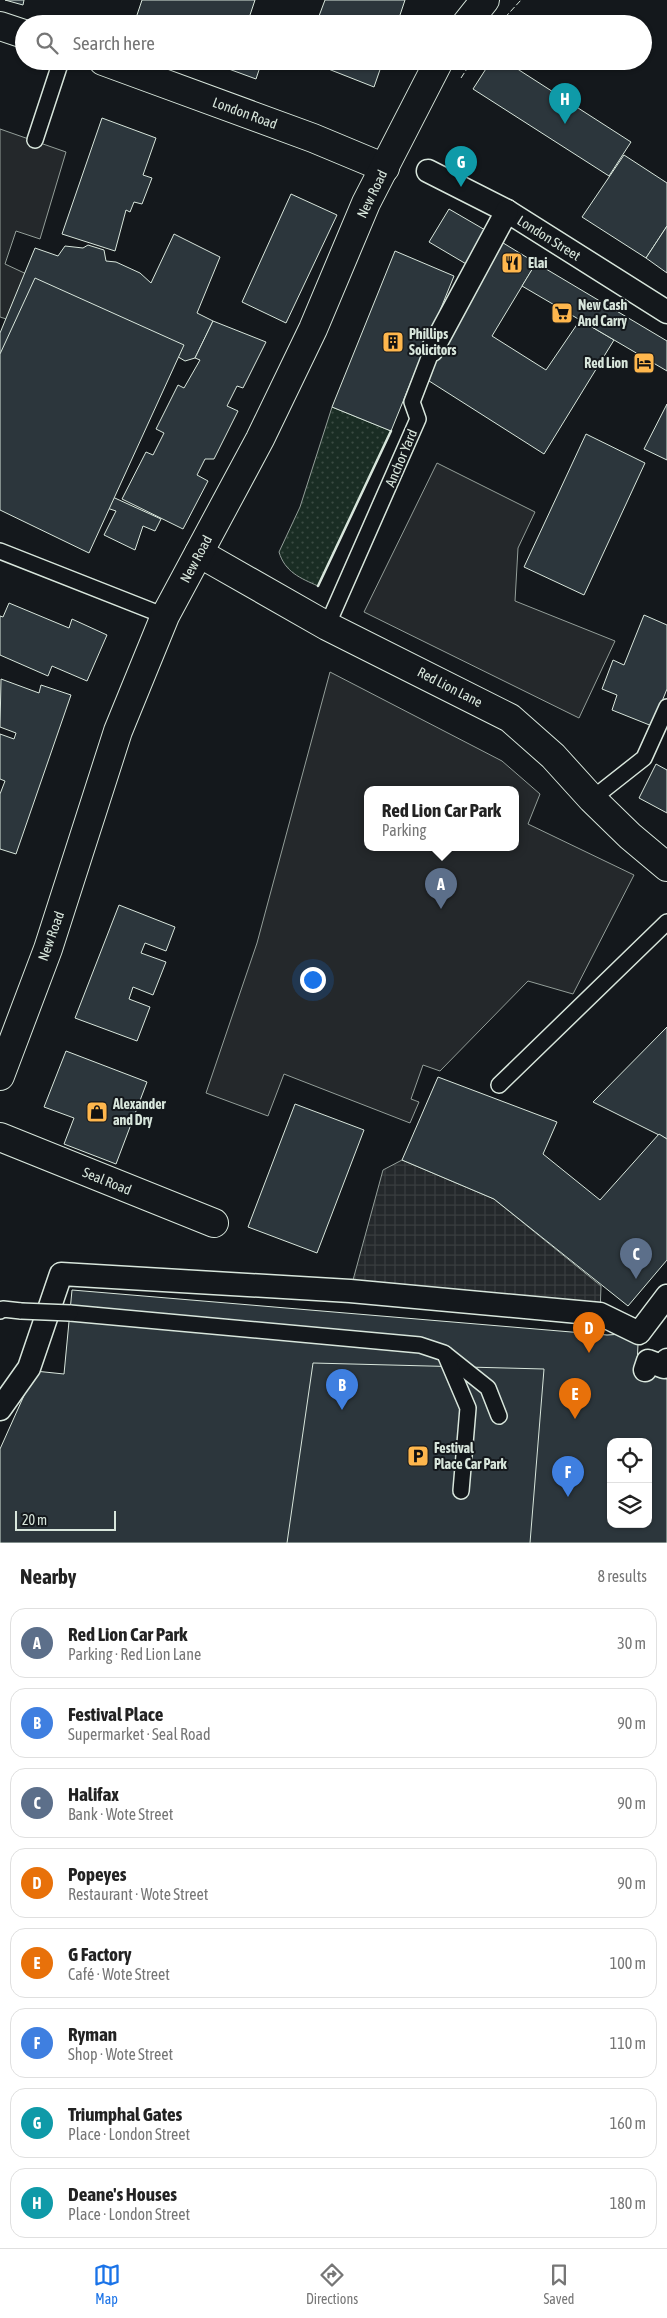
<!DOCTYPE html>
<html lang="en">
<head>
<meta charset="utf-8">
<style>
  :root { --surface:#fff; --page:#f6f6f6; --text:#222; --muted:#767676; --line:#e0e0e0; --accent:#1a73e8 }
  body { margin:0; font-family:"Asap Condensed",sans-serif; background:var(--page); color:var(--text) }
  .controls { position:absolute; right:15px; bottom:15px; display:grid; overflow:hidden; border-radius:10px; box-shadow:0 1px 4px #0004 }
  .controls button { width:45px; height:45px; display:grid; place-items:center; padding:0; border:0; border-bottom:1px solid var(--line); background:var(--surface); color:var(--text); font:25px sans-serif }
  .scale { position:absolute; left:15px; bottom:12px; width:101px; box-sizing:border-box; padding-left:5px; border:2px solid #d8e6dc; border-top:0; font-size:14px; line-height:18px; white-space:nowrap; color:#d8e6dc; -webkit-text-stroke:4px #14181c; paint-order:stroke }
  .you { position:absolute; left:312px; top:979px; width:18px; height:18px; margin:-12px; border:4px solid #fff; border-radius:50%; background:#1a73e8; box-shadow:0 0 0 8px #1a73e833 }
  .badge { display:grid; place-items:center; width:32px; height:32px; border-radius:50%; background:var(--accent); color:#fff; font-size:16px; font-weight:700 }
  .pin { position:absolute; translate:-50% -41px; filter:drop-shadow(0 1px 2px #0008) }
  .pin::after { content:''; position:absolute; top:26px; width:18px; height:15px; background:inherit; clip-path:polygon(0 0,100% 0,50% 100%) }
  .popup { position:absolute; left:364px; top:786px; width:155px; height:65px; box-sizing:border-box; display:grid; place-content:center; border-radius:10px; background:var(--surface); filter:drop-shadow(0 1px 4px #0005); font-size:16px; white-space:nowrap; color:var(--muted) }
  .popup b { font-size:19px; color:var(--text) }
  .popup::after { content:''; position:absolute; left:50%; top:100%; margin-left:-10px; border:10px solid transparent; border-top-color:var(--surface) }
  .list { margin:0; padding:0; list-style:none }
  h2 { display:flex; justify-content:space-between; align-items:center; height:65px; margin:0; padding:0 20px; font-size:21px }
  h2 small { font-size:16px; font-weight:400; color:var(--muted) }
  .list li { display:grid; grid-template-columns:32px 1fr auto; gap:15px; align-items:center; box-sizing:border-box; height:70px; margin:0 10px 10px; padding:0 10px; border:1px solid var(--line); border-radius:15px }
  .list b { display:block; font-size:19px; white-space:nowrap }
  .list p { margin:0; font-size:16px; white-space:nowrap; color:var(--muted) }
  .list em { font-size:16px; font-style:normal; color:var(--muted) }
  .icon { flex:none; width:28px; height:28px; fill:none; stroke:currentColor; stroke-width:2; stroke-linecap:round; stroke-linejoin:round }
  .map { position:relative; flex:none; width:667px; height:1543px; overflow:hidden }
  .search { position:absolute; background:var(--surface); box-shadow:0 1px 4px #0004; left:15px; right:15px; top:15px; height:55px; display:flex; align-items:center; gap:12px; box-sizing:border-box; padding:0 18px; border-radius:28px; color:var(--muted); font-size:19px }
  .sheet { height:705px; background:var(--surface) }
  nav { display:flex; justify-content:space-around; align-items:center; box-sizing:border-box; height:70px; border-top:1px solid var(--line); background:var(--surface); font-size:14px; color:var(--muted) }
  nav a { display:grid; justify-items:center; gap:2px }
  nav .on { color:var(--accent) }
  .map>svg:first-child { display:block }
</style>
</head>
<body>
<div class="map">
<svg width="667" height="1543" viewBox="0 0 667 1543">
  <defs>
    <pattern id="grass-dots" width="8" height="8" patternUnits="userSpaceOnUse" patternTransform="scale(1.25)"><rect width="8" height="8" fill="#1a2d24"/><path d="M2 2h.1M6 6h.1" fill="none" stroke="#3b4b43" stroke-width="1.8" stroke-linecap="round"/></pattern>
    <pattern id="plaza-grid" width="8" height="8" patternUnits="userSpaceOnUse" patternTransform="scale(1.25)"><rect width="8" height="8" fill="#24282b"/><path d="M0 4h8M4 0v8" fill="none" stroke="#393d3f"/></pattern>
  </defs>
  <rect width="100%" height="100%" fill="#14181c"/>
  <path fill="url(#grass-dots)" stroke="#939e99" d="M332,407L391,431L318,586C300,578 285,572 279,552L300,507Z"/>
  <g fill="#24282b" stroke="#939e99" fill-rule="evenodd">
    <polygon points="0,129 66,152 40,239 16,231 5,264 35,278 16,322 0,317"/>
    <polygon points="437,463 535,512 518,548 515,601 615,641 579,718 364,612"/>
    <path d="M330,672L502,761L540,794L528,824L634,875L573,994L528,981L440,1071L423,1065L411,1099L419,1102L410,1123L284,1074L268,1116L206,1093L257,943ZM515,790V848H367V790Z"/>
  </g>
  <polygon fill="url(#plaza-grid)" stroke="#939e99" points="402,1160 494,1199 601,1286 600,1314 350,1291 383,1170"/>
  <g fill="#2c363c" stroke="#d8e6dc" fill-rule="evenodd">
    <polygon points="5,0 24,0 23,5"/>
    <polygon points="142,0 255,0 247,24 134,24"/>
    <polygon points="325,0 405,0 397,24 316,24"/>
    <polygon points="207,61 262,61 256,79"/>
    <polygon points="308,61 383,61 374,87"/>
    <polygon points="491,61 505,61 631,142 609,176 473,89"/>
    <polygon points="102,118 156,138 143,175 152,178 142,204 134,202 130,212 126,210 115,251 62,234"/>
    <polygon points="624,155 667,183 667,226 646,258 582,217"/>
    <polygon points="291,194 337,215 286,323 242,302"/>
    <polygon points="449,209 492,234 473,268 429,242"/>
    <polygon points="667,226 667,273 646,258"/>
    <polygon points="174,234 220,257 197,313 213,321 195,358 185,361 170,352 106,494 161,519 155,531 143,526 135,550 104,535 116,511 104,507 92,533 0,488 0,333 35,248 58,256 65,246 83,248 88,245 104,250 106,261 116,262 140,273 151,283"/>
    <polygon points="495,238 536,263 492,336 546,370 580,320 614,340 544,454 426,379"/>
    <polygon points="395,251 454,276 391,431 332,407"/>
    <polygon points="536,263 667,341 667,371 522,286"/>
    <polygon points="35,278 184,345 89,553 0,510 0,354"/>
    <polygon points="213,321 266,342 243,388 237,386 227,406 238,411 214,459 205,459 197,475 208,481 183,529 122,499 146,452 153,455 164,433 156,429 178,385 184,388 200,360 195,358"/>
    <polygon points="667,404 667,460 644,449"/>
    <polygon points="586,434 645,463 584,595 524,567"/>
    <polygon points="9,603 69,628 72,619 107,635 87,681 52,666 48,676 0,655 0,616 3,617"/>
    <polygon points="644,615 667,625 667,689 652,726 612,710 617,695 602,689 613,660 624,665"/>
    <polygon points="1,679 39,693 41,685 71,695 16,854 0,849 0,794 5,781 0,779 0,734 14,739 16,733 0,727"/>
    <polygon points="656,764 667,770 667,813 639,798"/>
    <polygon points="119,905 175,927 166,951 145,943 141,953 166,962 153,995 133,987 129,999 150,1007 137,1041 75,1018"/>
    <polygon points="667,1027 667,1139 593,1102"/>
    <polygon points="66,1051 147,1082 116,1164 64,1144 74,1118 44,1107"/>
    <polygon points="438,1077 557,1122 543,1154 600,1200 659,1134 667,1139 667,1260 628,1306 494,1199 402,1160"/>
    <polygon points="295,1104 364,1130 317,1253 248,1227"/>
    <path d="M72,1290L607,1335L624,1334L638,1344L637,1367L667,1379V1543H0V1449L35,1371L64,1374ZM611,1442H648V1524H611Z"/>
    <polygon points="313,1363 544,1369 530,1543 287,1543"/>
  </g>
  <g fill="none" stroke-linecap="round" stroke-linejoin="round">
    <g stroke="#d8e6dc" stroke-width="18">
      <g id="service">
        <polyline points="35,140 61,61"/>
        <polyline points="0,551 165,616"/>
        <polyline points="327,626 418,419 412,402 432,350"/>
        <polyline points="592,799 644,758 667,707"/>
        <polyline points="499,1085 667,922"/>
        <polyline points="0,1311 3,1309 21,1311"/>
        <polyline points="70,1313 420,1345 444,1353 488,1388 499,1416"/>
        <polyline points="445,1354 468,1408 461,1491"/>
      </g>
    </g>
    <g stroke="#d8e6dc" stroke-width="25">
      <g id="pedestrian">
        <polyline points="428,171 507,211 667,312"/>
        <polyline points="432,350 507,211"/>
        <polyline points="645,1370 648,1361 664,1367 667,1360"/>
        <polyline points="0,1409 29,1368 61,1274 350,1291 600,1314 639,1333 667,1296"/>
      </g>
    </g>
    <g stroke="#d8e6dc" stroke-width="30">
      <g id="minor">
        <polyline points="199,553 327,626 510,718 553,756 592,799 630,836 667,867"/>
        <polyline points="0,1137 214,1223"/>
      </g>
    </g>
    <g stroke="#d8e6dc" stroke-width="30">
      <g id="tertiary">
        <polyline points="466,24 485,0"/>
        <polyline points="0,26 24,34"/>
        <polyline points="103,61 313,138 385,168"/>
        <polyline points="0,1076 48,949 118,731 165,616 260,439 313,329 366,203 439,61"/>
      </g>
    </g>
    <use href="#service" stroke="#14181c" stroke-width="15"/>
    <use href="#pedestrian" stroke="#14181c" stroke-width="22"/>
    <use href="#minor" stroke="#14181c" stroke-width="28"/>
    <use href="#tertiary" stroke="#14181c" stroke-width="28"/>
    <g stroke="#d8e6dc" stroke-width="18" stroke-linecap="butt">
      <polyline id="service-bridge" points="21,1311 70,1313"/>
    </g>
    <use href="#service-bridge" stroke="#14181c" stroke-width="15"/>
    <g stroke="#d8e6dc" stroke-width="1" stroke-dasharray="6 2.5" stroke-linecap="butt">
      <polyline points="499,24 521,0"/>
      <polyline points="461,78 472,61"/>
    </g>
    <polyline stroke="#d8e6dc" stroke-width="2.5" points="318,586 391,431"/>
  </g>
  <defs>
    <g id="restaurant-square" transform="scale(1.125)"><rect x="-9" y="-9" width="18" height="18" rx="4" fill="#ffb74d" stroke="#14181c"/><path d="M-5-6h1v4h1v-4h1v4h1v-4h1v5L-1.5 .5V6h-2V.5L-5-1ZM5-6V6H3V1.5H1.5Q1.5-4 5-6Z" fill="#111"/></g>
    <g id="supermarket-square" transform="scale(1.125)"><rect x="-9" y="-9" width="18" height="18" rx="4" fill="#ffb74d" stroke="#14181c"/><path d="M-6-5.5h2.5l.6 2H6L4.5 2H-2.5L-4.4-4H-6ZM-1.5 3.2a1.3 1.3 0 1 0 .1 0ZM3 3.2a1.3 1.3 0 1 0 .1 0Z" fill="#111"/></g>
    <g id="building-square" transform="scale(1.125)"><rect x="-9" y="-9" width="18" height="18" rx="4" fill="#ffb74d" stroke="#14181c"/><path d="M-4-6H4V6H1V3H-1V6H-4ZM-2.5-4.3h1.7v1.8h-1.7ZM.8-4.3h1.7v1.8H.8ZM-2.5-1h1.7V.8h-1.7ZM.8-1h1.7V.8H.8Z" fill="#111"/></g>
    <g id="hotel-square" transform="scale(1.125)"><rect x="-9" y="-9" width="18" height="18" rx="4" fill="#ffb74d" stroke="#14181c"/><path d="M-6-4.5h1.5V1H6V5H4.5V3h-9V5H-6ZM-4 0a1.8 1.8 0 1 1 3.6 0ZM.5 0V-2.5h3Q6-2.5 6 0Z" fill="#111"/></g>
    <g id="shop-square" transform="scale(1.125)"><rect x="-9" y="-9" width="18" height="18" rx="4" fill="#ffb74d" stroke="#14181c"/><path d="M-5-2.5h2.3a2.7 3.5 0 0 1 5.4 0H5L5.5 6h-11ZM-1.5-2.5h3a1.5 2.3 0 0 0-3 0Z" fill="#111"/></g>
    <g id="parking-square" transform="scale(1.125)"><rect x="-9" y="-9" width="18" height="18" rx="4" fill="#ffb74d" stroke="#14181c"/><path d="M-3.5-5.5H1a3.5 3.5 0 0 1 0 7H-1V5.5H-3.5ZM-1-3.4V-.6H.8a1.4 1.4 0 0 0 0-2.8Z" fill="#111"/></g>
  </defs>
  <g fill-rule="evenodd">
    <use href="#restaurant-square" x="512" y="263"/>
    <use href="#supermarket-square" x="562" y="313"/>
    <use href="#building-square" x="393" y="342"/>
    <use href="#hotel-square" x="644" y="363"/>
    <use href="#shop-square" x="97" y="1112"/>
    <use href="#parking-square" x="418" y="1456"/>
  </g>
  <g text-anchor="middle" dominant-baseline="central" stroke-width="4" stroke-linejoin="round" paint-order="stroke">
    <g font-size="14" fill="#d8e6dc" stroke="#14181c">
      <text transform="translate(245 113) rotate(20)">London Road</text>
      <text transform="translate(372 194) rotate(-64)">New Road</text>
      <text transform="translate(549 238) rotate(32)">London Street</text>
      <text transform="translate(401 458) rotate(-67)">Anchor Yard</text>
      <text transform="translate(196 559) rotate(-62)">New Road</text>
      <text transform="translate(450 687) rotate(27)">Red Lion Lane</text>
      <text transform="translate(51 936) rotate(-70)">New Road</text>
      <text transform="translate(107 1181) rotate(22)">Seal Road</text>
    </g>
    <g font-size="14" font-weight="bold" fill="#d8e6dc" stroke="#14181c" text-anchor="start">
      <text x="528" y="263">Elai</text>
      <text x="578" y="305">New Cash<tspan x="578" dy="16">And Carry</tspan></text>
      <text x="409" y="334">Phillips<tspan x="409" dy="16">Solicitors</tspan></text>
      <text x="628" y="363" text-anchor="end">Red Lion</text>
      <text x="113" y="1104">Alexander<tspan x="113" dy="16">and Dry</tspan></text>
      <text x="434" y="1448">Festival<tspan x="434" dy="16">Place Car Park</tspan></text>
    </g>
  </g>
</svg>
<div class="controls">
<button><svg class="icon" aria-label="locate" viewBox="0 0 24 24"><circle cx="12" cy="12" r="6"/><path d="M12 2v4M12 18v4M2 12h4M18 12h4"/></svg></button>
<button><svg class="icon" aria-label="layers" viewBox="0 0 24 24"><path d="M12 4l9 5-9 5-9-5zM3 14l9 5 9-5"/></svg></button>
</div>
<div class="scale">20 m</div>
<div class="you"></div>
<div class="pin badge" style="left:441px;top:909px;background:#5c6f8a">A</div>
<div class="popup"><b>Red Lion Car Park</b>Parking</div>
<div class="pin badge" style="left:342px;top:1410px;background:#3f7fe0">B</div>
<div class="pin badge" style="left:636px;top:1279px;background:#5c6f8a">C</div>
<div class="pin badge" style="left:589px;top:1353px;background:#e8710a">D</div>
<div class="pin badge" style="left:575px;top:1419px;background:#e8710a">E</div>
<div class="pin badge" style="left:568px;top:1497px;background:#3f7fe0">F</div>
<div class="pin badge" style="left:461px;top:187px;background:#0f9aa8">G</div>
<div class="pin badge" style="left:565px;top:124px;background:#0f9aa8">H</div>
<div class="search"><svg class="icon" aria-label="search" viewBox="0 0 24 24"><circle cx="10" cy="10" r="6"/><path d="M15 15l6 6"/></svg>Search here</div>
</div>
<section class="sheet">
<h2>Nearby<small>8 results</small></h2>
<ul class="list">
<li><span class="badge" style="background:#5c6f8a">A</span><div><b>Red Lion Car Park</b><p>Parking · Red Lion Lane</p></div><em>30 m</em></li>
<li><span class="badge" style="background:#3f7fe0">B</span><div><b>Festival Place</b><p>Supermarket · Seal Road</p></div><em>90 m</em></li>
<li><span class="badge" style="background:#5c6f8a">C</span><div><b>Halifax</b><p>Bank · Wote Street</p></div><em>90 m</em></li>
<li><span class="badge" style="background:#e8710a">D</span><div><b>Popeyes</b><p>Restaurant · Wote Street</p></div><em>90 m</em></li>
<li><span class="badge" style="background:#e8710a">E</span><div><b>G Factory</b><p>Café · Wote Street</p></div><em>100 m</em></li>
<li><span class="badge" style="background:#3f7fe0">F</span><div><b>Ryman</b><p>Shop · Wote Street</p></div><em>110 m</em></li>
<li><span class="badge" style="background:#0f9aa8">G</span><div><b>Triumphal Gates</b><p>Place · London Street</p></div><em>160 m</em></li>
<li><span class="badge" style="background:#0f9aa8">H</span><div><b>Deane's Houses</b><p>Place · London Street</p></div><em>180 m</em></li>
</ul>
</section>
<nav>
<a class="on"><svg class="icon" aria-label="map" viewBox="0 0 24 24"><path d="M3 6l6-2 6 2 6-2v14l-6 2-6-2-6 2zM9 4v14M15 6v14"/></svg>Map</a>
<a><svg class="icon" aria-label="directions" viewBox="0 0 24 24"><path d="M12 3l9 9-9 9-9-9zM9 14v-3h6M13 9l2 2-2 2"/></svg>Directions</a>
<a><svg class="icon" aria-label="saved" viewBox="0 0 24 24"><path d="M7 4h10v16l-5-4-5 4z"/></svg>Saved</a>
</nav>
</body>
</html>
